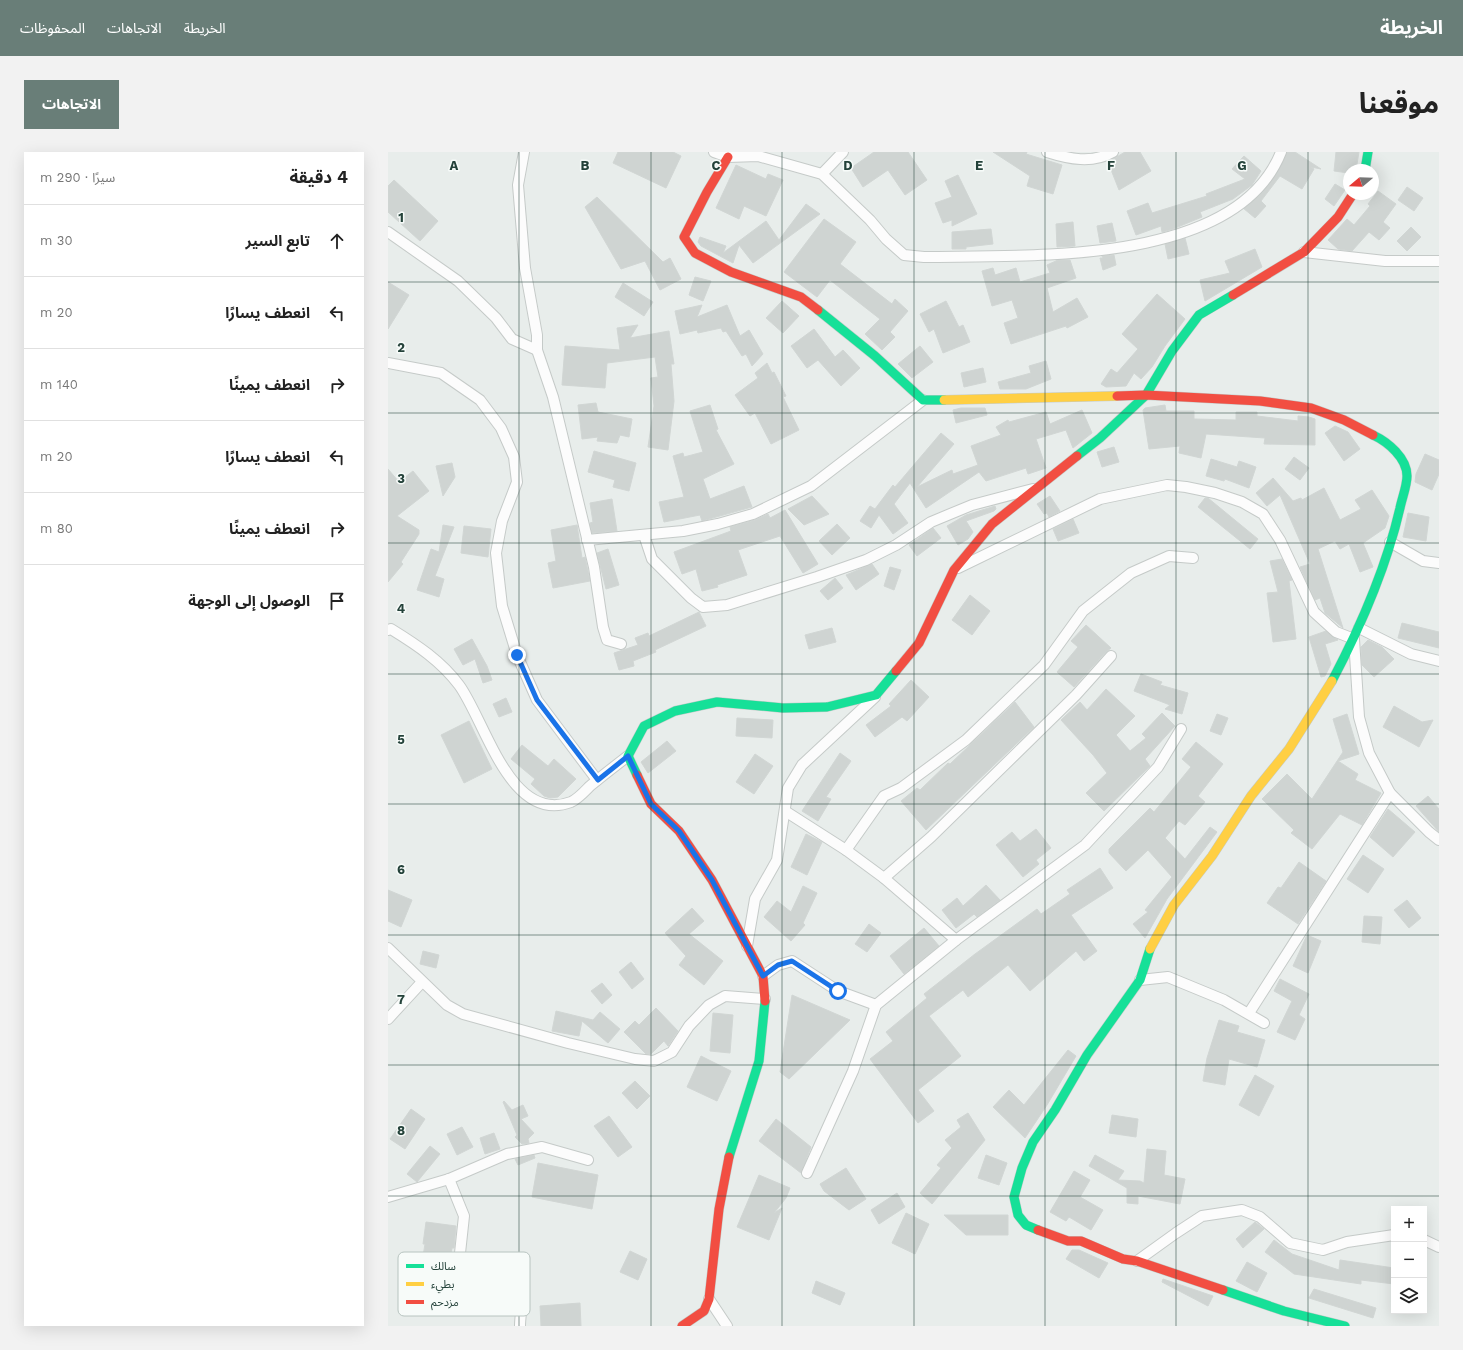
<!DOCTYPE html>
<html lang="ar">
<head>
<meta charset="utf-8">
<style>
  :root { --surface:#fff; --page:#f2f2f2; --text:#222; --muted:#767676; --line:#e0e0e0; --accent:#697e78 }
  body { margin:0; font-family:"Work Sans","Noto Sans Arabic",sans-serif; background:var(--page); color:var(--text); direction:rtl }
  .controls { position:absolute; right:12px; bottom:12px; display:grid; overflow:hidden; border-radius:0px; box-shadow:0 4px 16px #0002 }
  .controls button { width:36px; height:36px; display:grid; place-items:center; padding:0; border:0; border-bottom:1px solid var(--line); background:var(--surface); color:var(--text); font:20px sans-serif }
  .compass { position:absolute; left:955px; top:12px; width:36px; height:36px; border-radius:50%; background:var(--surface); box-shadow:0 4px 16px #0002; rotate:251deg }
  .stop { position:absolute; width:12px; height:12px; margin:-9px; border:3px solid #1a73e8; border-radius:50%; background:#fff }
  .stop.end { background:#1a73e8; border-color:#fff; box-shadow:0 1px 4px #0008 }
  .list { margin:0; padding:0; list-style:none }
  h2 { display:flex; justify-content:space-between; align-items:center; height:52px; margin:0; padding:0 16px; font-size:17px }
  h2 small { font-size:13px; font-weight:400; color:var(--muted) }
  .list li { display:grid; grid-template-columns:26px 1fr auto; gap:12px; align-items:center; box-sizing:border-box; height:72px; padding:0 16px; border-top:1px solid var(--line) }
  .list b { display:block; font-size:15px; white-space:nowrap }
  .list em { font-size:13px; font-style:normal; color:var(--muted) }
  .icon { flex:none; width:22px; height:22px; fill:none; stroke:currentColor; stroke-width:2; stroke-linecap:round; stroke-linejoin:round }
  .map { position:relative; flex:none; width:1051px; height:1174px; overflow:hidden; direction:ltr; border-radius:0px }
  header { display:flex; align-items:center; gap:24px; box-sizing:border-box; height:56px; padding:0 20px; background:var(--accent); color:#fff }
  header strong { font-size:19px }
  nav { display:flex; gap:22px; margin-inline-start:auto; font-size:14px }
  .intro { display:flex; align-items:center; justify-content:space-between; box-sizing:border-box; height:96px; padding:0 24px }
  h1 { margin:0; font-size:28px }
  .button { padding:10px 18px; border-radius:0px; background:var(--accent); color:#fff; font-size:14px; font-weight:700 }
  main { display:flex; gap:24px; padding:0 24px }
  aside { flex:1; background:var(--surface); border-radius:0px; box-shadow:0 4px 16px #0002 }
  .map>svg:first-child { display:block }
</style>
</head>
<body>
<header>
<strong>الخريطة</strong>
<nav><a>الخريطة</a><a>الاتجاهات</a><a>المحفوظات</a></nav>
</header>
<div class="intro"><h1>موقعنا</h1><a class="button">الاتجاهات</a></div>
<main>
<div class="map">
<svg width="1051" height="1174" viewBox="0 0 1051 1174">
  <rect width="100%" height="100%" fill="#e8edeb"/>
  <g fill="#cfd4d2" stroke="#d1d6d4">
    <polygon points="230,0 285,0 293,4 278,36 225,11"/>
    <polygon points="486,0 520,0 539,28 517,43 500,18 475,35 463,16"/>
    <polygon points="605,0 639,0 638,2 674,13 665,42 639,34 642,24"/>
    <polygon points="737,0 752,0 763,19 731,38 720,10"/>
    <polygon points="899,0 907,0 933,17 923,15 926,17 914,37 892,24 873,49 878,54 867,66 855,56 874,41"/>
    <polygon points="948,0 971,0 968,18 961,18 961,21 946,19"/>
    <polygon points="856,4 873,19 864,33 845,47 812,60 814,65 785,77 774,80 773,74 748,83 739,59 760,51 764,61 819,44 818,42 857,27 844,17"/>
    <polygon points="348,13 378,27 380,22 395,28 378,64 356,54 351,67 328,56"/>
    <polygon points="570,23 589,62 564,74 564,68 555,71 547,51 564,45 557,29"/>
    <polygon points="6,28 50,69 32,89 0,60 0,34"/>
    <polygon points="947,32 957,38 946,54 937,47"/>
    <polygon points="1019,35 1035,46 1026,59 1010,48"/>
    <polygon points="990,39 1008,52 995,70 1002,76 991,88 981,80 964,99 950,97 940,88 959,67 966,73 982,54 980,52"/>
    <polygon points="209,45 275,110 282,106 293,127 272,138 257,109 233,117 197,55"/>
    <polygon points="418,52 432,62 365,111 351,93 345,111 313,94 310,90 312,85 338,94 335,101 378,69 391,88"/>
    <polygon points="436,67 468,90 452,112 504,152 507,147 520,159 502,180 507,185 494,198 477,182 492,167 442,128 429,145 396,120"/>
    <polygon points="685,70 687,94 669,95 668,72"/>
    <polygon points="724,71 728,89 712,91 709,74"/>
    <polygon points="1023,75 1033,85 1019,99 1009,89"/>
    <polygon points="603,77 605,92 578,95 578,97 564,97 564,80"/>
    <polygon points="797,86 801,102 780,107 777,92"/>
    <polygon points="867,97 874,115 817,149 812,128 842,121 837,109"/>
    <polygon points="726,103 728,113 715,118 712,106 715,106 714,104"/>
    <polygon points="670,108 682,108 688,126 659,136 665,160 689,146 700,165 679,176 678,174 623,192 616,171 630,166 624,148 604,154 594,119 605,116 607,123 628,116 632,130 662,121 659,113"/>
    <polygon points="307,125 323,129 315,149 301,143"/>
    <polygon points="0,130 21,143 0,177"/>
    <polygon points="235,131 265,150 256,164 227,145"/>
    <polygon points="769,142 797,167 777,194 764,215 753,227 746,221 738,234 718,235 713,232 723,217 729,221 750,197 734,182"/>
    <polygon points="394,149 411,164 395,181 378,166"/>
    <polygon points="558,149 571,175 575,173 582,190 555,201 546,177 541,180 532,162"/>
    <polygon points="314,153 309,165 339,153 352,184 361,178 375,202 364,214 358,202 354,204 338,179 335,180 333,176 310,181 309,178 292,182 287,159"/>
    <polygon points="250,173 242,186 281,179 286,212 283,212 286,249 280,298 260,295 266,254 263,226 270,225 267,205 219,211 217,236 174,233 177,194 232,198 229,176"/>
    <polygon points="426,177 447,205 455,198 472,216 453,234 430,208 419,216 403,194"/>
    <polygon points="532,194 545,210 524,226 510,212"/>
    <polygon points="658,209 663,227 638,237 612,237 610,230 643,221 641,214"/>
    <polygon points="379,211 384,221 386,220 398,244 395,245 411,278 383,292 367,261 362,264 347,243 370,226 367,221"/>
    <polygon points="595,216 598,230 576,235 573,221"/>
    <polygon points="208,251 210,260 244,267 241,285 232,283 229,291 209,289 210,285 194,287 190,253"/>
    <polygon points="322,253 330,277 328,278 346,312 315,327 322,347 356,334 364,355 314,369 312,363 276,370 271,350 296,345 285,304 295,301 296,305 315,300 302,259"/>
    <polygon points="777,253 778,259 806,259 806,267 848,268 848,260 869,260 869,264 910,269 910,264 921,265 927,267 927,293 876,292 877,286 818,282 813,306 791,301 792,294 761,297 755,258 757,256"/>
    <polygon points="573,256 597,256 599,263 568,271 565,258"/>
    <polygon points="694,258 704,281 685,296 678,278 648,287 658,316 640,322 638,316 598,329 591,320 538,356 522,331 506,352 520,371 505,382 491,363 483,376 472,369 482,354 487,357 505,333 507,335 553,281 566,292 529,335 564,318 565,322 590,313 583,294 613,283 608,275 620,268 621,270 658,260 662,272"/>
    <polygon points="947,274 960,280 972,297 956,309 937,281"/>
    <polygon points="726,295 731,310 714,315 709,300"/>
    <polygon points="206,299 248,311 241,339 225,335 227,328 200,320"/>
    <polygon points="1037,302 1051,308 1051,322 1044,338 1027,330 1028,322"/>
    <polygon points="906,305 921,316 912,328 897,317"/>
    <polygon points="823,307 849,315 851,309 868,315 861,336 837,327 836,329 818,324"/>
    <polygon points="64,311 67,325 55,344 48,314"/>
    <polygon points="0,317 11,330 25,319 41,339 9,364 31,378 31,382 13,410 15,412 0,430"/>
    <polygon points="885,326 905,349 913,346 914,348 936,336 952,368 973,357 967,348 984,338 1001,364 997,376 975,391 985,415 972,420 961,392 952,397 947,389 930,397 955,476 937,461 932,446 927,448 912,415 922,412 892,343 879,354 868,341"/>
    <polygon points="424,344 441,362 416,373 400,357"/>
    <polygon points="662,344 672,359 661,365 659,361 656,362 649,352"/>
    <polygon points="817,346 820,346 870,387 862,397 810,355"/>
    <polygon points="224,347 229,379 204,381 202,371 205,370 202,351"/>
    <polygon points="607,354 608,357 606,359 578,369 585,380 580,387 570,393 559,374 578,363"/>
    <polygon points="397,358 430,412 415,421 392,384 350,398 359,423 329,433 330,435 314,439 308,417 294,422 286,400 343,379 342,375 367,368 380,362 382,366"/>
    <polygon points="1020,361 1041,365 1038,389 1015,385"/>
    <polygon points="685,367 691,381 670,389 665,377"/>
    <polygon points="449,372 462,386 444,403 431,389"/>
    <polygon points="55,373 66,375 47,424 56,427 51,445 29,438 43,397 51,400"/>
    <polygon points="189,373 194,406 197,405 202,429 165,436 160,411 168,409 163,378"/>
    <polygon points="76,374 103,377 100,405 73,401"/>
    <polygon points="545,376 553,386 529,404 521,393"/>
    <polygon points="220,397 231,433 218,437 209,401"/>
    <polygon points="894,407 904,428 901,429 908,487 885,490 879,441 890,440 882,409"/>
    <polygon points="484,412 491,422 468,438 458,423"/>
    <polygon points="502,415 513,418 506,438 496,434"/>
    <polygon points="447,426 455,436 440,448 432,439"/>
    <polygon points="582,443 602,459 584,483 564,468"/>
    <polygon points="311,460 318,474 267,498 268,500 245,509 246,514 231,518 226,501 250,493 247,486 260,481 261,484"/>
    <polygon points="1014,471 1051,480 1051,496 1010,486"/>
    <polygon points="698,473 723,496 718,500 686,535 669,520 690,495 683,489"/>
    <polygon points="444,476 448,490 421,497 417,483"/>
    <polygon points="938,479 950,488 937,492 943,512 937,524 933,525 921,485"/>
    <polygon points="84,487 99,514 104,528 95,531 87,507 75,513 66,497"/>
    <polygon points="980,488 994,495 1006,507 986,525 974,513 973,495"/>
    <polygon points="753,522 774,530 772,533 800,541 794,562 777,557 782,553 746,539"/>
    <polygon points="523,528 541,545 519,569 514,565 487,585 478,573 503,554 501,552"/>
    <polygon points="718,537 747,564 728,583 742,599 758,586 754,582 774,561 787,574 757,607 762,614 716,659 698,641 719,621 705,603 673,568 692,550 699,558"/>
    <polygon points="118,546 124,560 111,565 105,552"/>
    <polygon points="627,550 646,575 538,678 513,649 529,636 532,638 560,611 562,612"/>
    <polygon points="1006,554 1034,570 1045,568 1031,595 995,575"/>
    <polygon points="829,562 840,566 833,583 822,579"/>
    <polygon points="959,562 971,602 950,609 970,622 967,628 993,641 974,673 952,662 924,697 903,681 906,678 874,647 899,622 924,647 955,600 945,567"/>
    <polygon points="349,566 385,568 384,586 348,584"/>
    <polygon points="81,569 104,617 76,631 53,583"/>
    <polygon points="279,589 288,599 260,621 253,610"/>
    <polygon points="808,590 835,612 810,644 817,650 797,673 791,669 777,686 797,707 822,675 829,680 779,747 757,786 745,772 760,760 757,758 784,725 760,698 738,719 721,701 721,697 762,656 766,660 803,615 794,607"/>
    <polygon points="134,593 160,614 166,607 188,627 170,645 162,646 156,644 143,632 147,627 123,607"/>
    <polygon points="452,601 463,609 438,645 443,647 430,669 414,659"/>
    <polygon points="367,602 385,614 366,642 348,630"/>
    <polygon points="1040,644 1051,657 1051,680 1028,654"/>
    <polygon points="1000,657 1027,680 1005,705 982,685"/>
    <polygon points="648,677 663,696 648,708 651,712 635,725 608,693 624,680 632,689"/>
    <polygon points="418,682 434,690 419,723 403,715"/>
    <polygon points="975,703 996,717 980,741 959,727"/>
    <polygon points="911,710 938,729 910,772 879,751 890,735 893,736"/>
    <polygon points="712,716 725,736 683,763 709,799 696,809 688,799 642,839 620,813 580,845 575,838 541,864 573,904 530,938 546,959 530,971 482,907 505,889 498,880 539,846 536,842 587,802 649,757 653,762 682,742 679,738"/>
    <polygon points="598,733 612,748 589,765 586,762 568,776 554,758 569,746 575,754"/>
    <polygon points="415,734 429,741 415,771 417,773 403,789 376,765 389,749 403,760"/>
    <polygon points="0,738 24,748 13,775 0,769"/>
    <polygon points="1019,748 1033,766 1021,776 1006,758"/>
    <polygon points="304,756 316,769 301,782 335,809 316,833 291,813 298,804 277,781"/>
    <polygon points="976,764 994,765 992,792 974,790"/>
    <polygon points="481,772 493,781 479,800 467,792"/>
    <polygon points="536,776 551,794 516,822 502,804"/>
    <polygon points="919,783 933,789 920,821 905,814"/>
    <polygon points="35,799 51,803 48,816 32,812"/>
    <polygon points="243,810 256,827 244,837 231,820"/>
    <polygon points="892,827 921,842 911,863 917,867 907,888 889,880 904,849 886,839"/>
    <polygon points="214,831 224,843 214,852 203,839"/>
    <polygon points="404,843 462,868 401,927 392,920"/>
    <polygon points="268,856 290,879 280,894 276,889 263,902 258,902 236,880 247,869 251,873"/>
    <polygon points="168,859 205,868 212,860 232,877 220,891 194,869 191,884 164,879"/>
    <polygon points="325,861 345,863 342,901 322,899"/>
    <polygon points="831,868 851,874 849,880 877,888 869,915 841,907 837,933 815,929 819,906"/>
    <polygon points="680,898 688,904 659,953 637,986 605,955 621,938 636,953"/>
    <polygon points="313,904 343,919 329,949 299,935"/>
    <polygon points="867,923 886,934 871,964 851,953"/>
    <polygon points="247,929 262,944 249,957 234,941"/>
    <polygon points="116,949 124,958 135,953 140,964 133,967 146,981 140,987 141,991 134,992 127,985 129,983 115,950"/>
    <polygon points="23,957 37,967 17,997 2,987"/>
    <polygon points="580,961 597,988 544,1052 532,1041 553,1016 549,1013 564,996 557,988 573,975 569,968"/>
    <polygon points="724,963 750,967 748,985 721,981"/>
    <polygon points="221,964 244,995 230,1005 206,974"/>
    <polygon points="388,967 423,995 413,1021 371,989"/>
    <polygon points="74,975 85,995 69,1003 59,982"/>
    <polygon points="106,981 112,997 97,1002 92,986"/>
    <polygon points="42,994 52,1002 29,1030 19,1022"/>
    <polygon points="759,997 778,999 776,1023 797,1027 792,1052 750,1044 750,1052 739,1051 739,1036 701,1014 707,1003 736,1019 730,1028 752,1029 756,1031"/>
    <polygon points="146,1003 147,1006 130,1013 127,1007"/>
    <polygon points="598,1003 619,1011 611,1033 590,1026"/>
    <polygon points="150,1011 210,1023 204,1057 144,1045"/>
    <polygon points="458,1016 478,1047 461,1058 436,1039 432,1032"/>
    <polygon points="686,1019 702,1028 692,1045 715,1058 703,1078 681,1065 678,1069 662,1060"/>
    <polygon points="371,1023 402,1036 398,1046 386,1061 394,1056 381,1088 349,1075"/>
    <polygon points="509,1041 517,1055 491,1072 483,1058"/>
    <polygon points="518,1061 541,1072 527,1102 504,1091"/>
    <polygon points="556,1063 620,1063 620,1083 578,1083"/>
    <polygon points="38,1070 68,1074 66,1096 64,1096 61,1113 121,1136 127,1146 123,1158 101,1150 102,1147 64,1134 59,1162 29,1156 33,1134 30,1134 37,1092 35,1092"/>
    <polygon points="867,1070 876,1077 855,1096 848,1087"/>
    <polygon points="886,1088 904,1102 951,1118 952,1108 1006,1116 1006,1132 973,1128 973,1132 906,1122 877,1100"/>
    <polygon points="684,1098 691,1098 720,1111 711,1126 678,1107"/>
    <polygon points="242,1099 259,1107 250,1128 232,1120"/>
    <polygon points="859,1110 879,1121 869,1140 848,1129"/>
    <polygon points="775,1127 825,1144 820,1154 774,1130"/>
    <polygon points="428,1129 457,1141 452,1153 424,1141"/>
    <polygon points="926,1137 988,1156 985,1166 921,1146"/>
    <polygon points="192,1151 193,1174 153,1174 152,1154"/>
  </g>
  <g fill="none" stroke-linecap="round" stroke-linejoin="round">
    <g stroke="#c5cac8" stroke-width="12">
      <g id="street">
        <polyline points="136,0 130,33 137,116 149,183 149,198 165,245 206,415 215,475 219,488 233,492"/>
        <path d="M326,0L340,5L370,4L434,22L482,68L498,87L516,103L536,105C638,103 848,115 893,0"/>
        <path d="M659,0C681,7 704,12 725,0"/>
        <polyline points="434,22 455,0"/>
        <polyline points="0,80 70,129 108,166 124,187 149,198"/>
        <polyline points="916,100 997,109 1051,109"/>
        <polyline points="0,211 53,221 92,248 113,276 126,305 129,330 114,369 108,401 114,454 129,503 149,548 209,628"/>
        <polyline points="256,383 264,407 303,446 315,455 339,453 429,425 478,408 508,393 543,370 584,353 645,337"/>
        <polyline points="199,388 295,379 330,372 365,362 423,334 535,248"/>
        <polyline points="1002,390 1035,409 1051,411"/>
        <polyline points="570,416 712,347 779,333 798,335 827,341 854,350 875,362 892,388 926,460 948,480 966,487 971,565 981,601 1002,641 1041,680 1051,688"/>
        <polyline points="971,476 1023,502 1051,509"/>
        <path d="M0,478L3,477C29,493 53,509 71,533C97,568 122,673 183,650C190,647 197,639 202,634C214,624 227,614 240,604"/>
        <polyline points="397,659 458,698 496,726 568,788"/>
        <polyline points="458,698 496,644 513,636 578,588 656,513 695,459 743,421 781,404 805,406"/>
        <polyline points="496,726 543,685 688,543 723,504"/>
        <polyline points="359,794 367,747 389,708 400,636 414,613 487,545"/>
        <polyline points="0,796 59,853 75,862 180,891 247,907 266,909 284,900 301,874 321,853 337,844 377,847"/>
        <polyline points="375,824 390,813 404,809 450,839 488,853"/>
        <polyline points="752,828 780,825 836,848 876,871"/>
        <polyline points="861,861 1002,641"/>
        <polyline points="0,867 34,830"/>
        <polyline points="419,1021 465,919 488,853 568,788 697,693 770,615 793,577"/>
        <path d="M61,1027L76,1064L72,1101L78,1113C96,1118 128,1121 133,1143C135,1152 132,1164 132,1174"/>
        <polyline points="0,1045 61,1027 119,1002 154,995 200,1008"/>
        <polyline points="1036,1088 1051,1095"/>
        <polyline points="749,1109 788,1081 814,1064 854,1058 872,1065 902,1091 935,1098 959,1090 1006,1083"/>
        <polyline points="321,1147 339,1174"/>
      </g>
    </g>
    <g stroke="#c3cbc8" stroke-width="10">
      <g id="fast">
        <polyline points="977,18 980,0"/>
        <polyline points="430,158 487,204 535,248 556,248"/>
        <polyline points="689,304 712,286 758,243 784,199 811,163 845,143"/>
        <path d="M944,529C973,474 998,417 1012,356C1014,346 1019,334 1019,324C1019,306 1000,290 985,283"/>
        <polyline points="249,623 240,604 256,574 287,559 329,550 395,556 439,555 488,543 508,519"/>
        <polyline points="341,1005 371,909 377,849"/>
        <polyline points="650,1078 638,1073 630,1063 626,1045 634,1016 645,990 667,958 699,903 752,828 762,797"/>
        <polyline points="835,1138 896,1159 957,1174"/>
      </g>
    </g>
    <g stroke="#c3cbc8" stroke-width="10">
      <g id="slow">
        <polyline points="556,248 729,244"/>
        <polyline points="762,797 786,753 824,704 863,644 901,597 944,529"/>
      </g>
    </g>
    <g stroke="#c3cbc8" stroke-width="10">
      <g id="jam">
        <polyline points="340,5 319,40 296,85 307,101 343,120 413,145 430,158"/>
        <polyline points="845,143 916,100 950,65 965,42"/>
        <polyline points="729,244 758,243 872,249 923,256 956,268 985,283"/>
        <polyline points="508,519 531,491 566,418 604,372 689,304"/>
        <polyline points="249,623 263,652 291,679 324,728 375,824 377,849"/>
        <polyline points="650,1078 680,1089 693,1089 735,1107 749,1109 835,1138"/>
        <polyline points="294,1174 316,1159 321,1147 331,1057 341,1005"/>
      </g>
    </g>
    <use href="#street" stroke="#fcfcfc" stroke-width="10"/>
    <use href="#fast" stroke="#16e098" stroke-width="9"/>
    <use href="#slow" stroke="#ffcf43" stroke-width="9"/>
    <use href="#jam" stroke="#f24e42" stroke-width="9"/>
  </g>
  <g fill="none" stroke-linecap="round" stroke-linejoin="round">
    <polyline stroke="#1a73e8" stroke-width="5" points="129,503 149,548 210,628 240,604 263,652 291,679 324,728 375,824 390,813 404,809 450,839"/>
  </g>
  <path fill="none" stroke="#24423a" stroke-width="1" stroke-opacity="0.55" d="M131,0V1174M263,0V1174M394,0V1174M526,0V1174M657,0V1174M788,0V1174M920,0V1174M0,130H1051M0,261H1051M0,391H1051M0,522H1051M0,652H1051M0,783H1051M0,913H1051M0,1044H1051"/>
  <rect x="10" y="1100" width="132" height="64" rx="6" fill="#f7fbf9" stroke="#b8c4c0" stroke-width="1"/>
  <rect x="18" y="1112" width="18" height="4" fill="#16e098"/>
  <rect x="18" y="1130" width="18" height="4" fill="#ffcf43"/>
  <rect x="18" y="1148" width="18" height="4" fill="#f24e42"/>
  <g font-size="11" fill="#24423a">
    <text x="43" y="1118">سالك</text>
    <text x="43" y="1136">بطيء</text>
    <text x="43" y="1154">مزدحم</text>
  </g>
  <g font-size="13" text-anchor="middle" font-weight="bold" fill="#24423a" stroke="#f7fbf9" stroke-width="3" stroke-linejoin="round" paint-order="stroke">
    <text x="66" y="18">A</text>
    <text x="197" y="18">B</text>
    <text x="328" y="18">C</text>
    <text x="460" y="18">D</text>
    <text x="591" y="18">E</text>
    <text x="723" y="18">F</text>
    <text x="854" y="18">G</text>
    <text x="13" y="70">1</text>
    <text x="13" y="200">2</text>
    <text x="13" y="331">3</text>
    <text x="13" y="461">4</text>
    <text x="13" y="592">5</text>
    <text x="13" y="722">6</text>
    <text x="13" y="852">7</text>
    <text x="13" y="983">8</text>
  </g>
</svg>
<div class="controls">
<button>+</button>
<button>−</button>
<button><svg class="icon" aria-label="layers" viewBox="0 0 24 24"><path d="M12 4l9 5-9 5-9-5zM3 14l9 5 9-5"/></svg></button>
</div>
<svg class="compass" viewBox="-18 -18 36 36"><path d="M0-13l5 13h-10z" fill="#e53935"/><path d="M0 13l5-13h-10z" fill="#767676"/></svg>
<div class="stop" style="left:450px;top:839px"></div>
<div class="stop end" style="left:129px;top:503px"></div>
</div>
<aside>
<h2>4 دقيقة<small>سيرًا · 290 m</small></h2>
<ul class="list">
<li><svg class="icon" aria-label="ahead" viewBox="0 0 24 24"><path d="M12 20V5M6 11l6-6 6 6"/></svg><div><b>تابع السير</b></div><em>30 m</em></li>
<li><svg class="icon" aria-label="left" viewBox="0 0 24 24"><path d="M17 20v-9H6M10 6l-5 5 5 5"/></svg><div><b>انعطف يسارًا</b></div><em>20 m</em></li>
<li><svg class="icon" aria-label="right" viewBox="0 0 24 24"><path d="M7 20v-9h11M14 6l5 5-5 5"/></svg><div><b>انعطف يمينًا</b></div><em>140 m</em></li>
<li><svg class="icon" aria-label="left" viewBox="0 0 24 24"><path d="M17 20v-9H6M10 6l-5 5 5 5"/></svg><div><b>انعطف يسارًا</b></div><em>20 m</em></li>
<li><svg class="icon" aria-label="right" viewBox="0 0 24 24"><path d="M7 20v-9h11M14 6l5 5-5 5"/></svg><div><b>انعطف يمينًا</b></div><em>80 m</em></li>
<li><svg class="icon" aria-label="arrive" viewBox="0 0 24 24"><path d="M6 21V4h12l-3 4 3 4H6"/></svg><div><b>الوصول إلى الوجهة</b></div></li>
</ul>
</aside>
</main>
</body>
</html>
